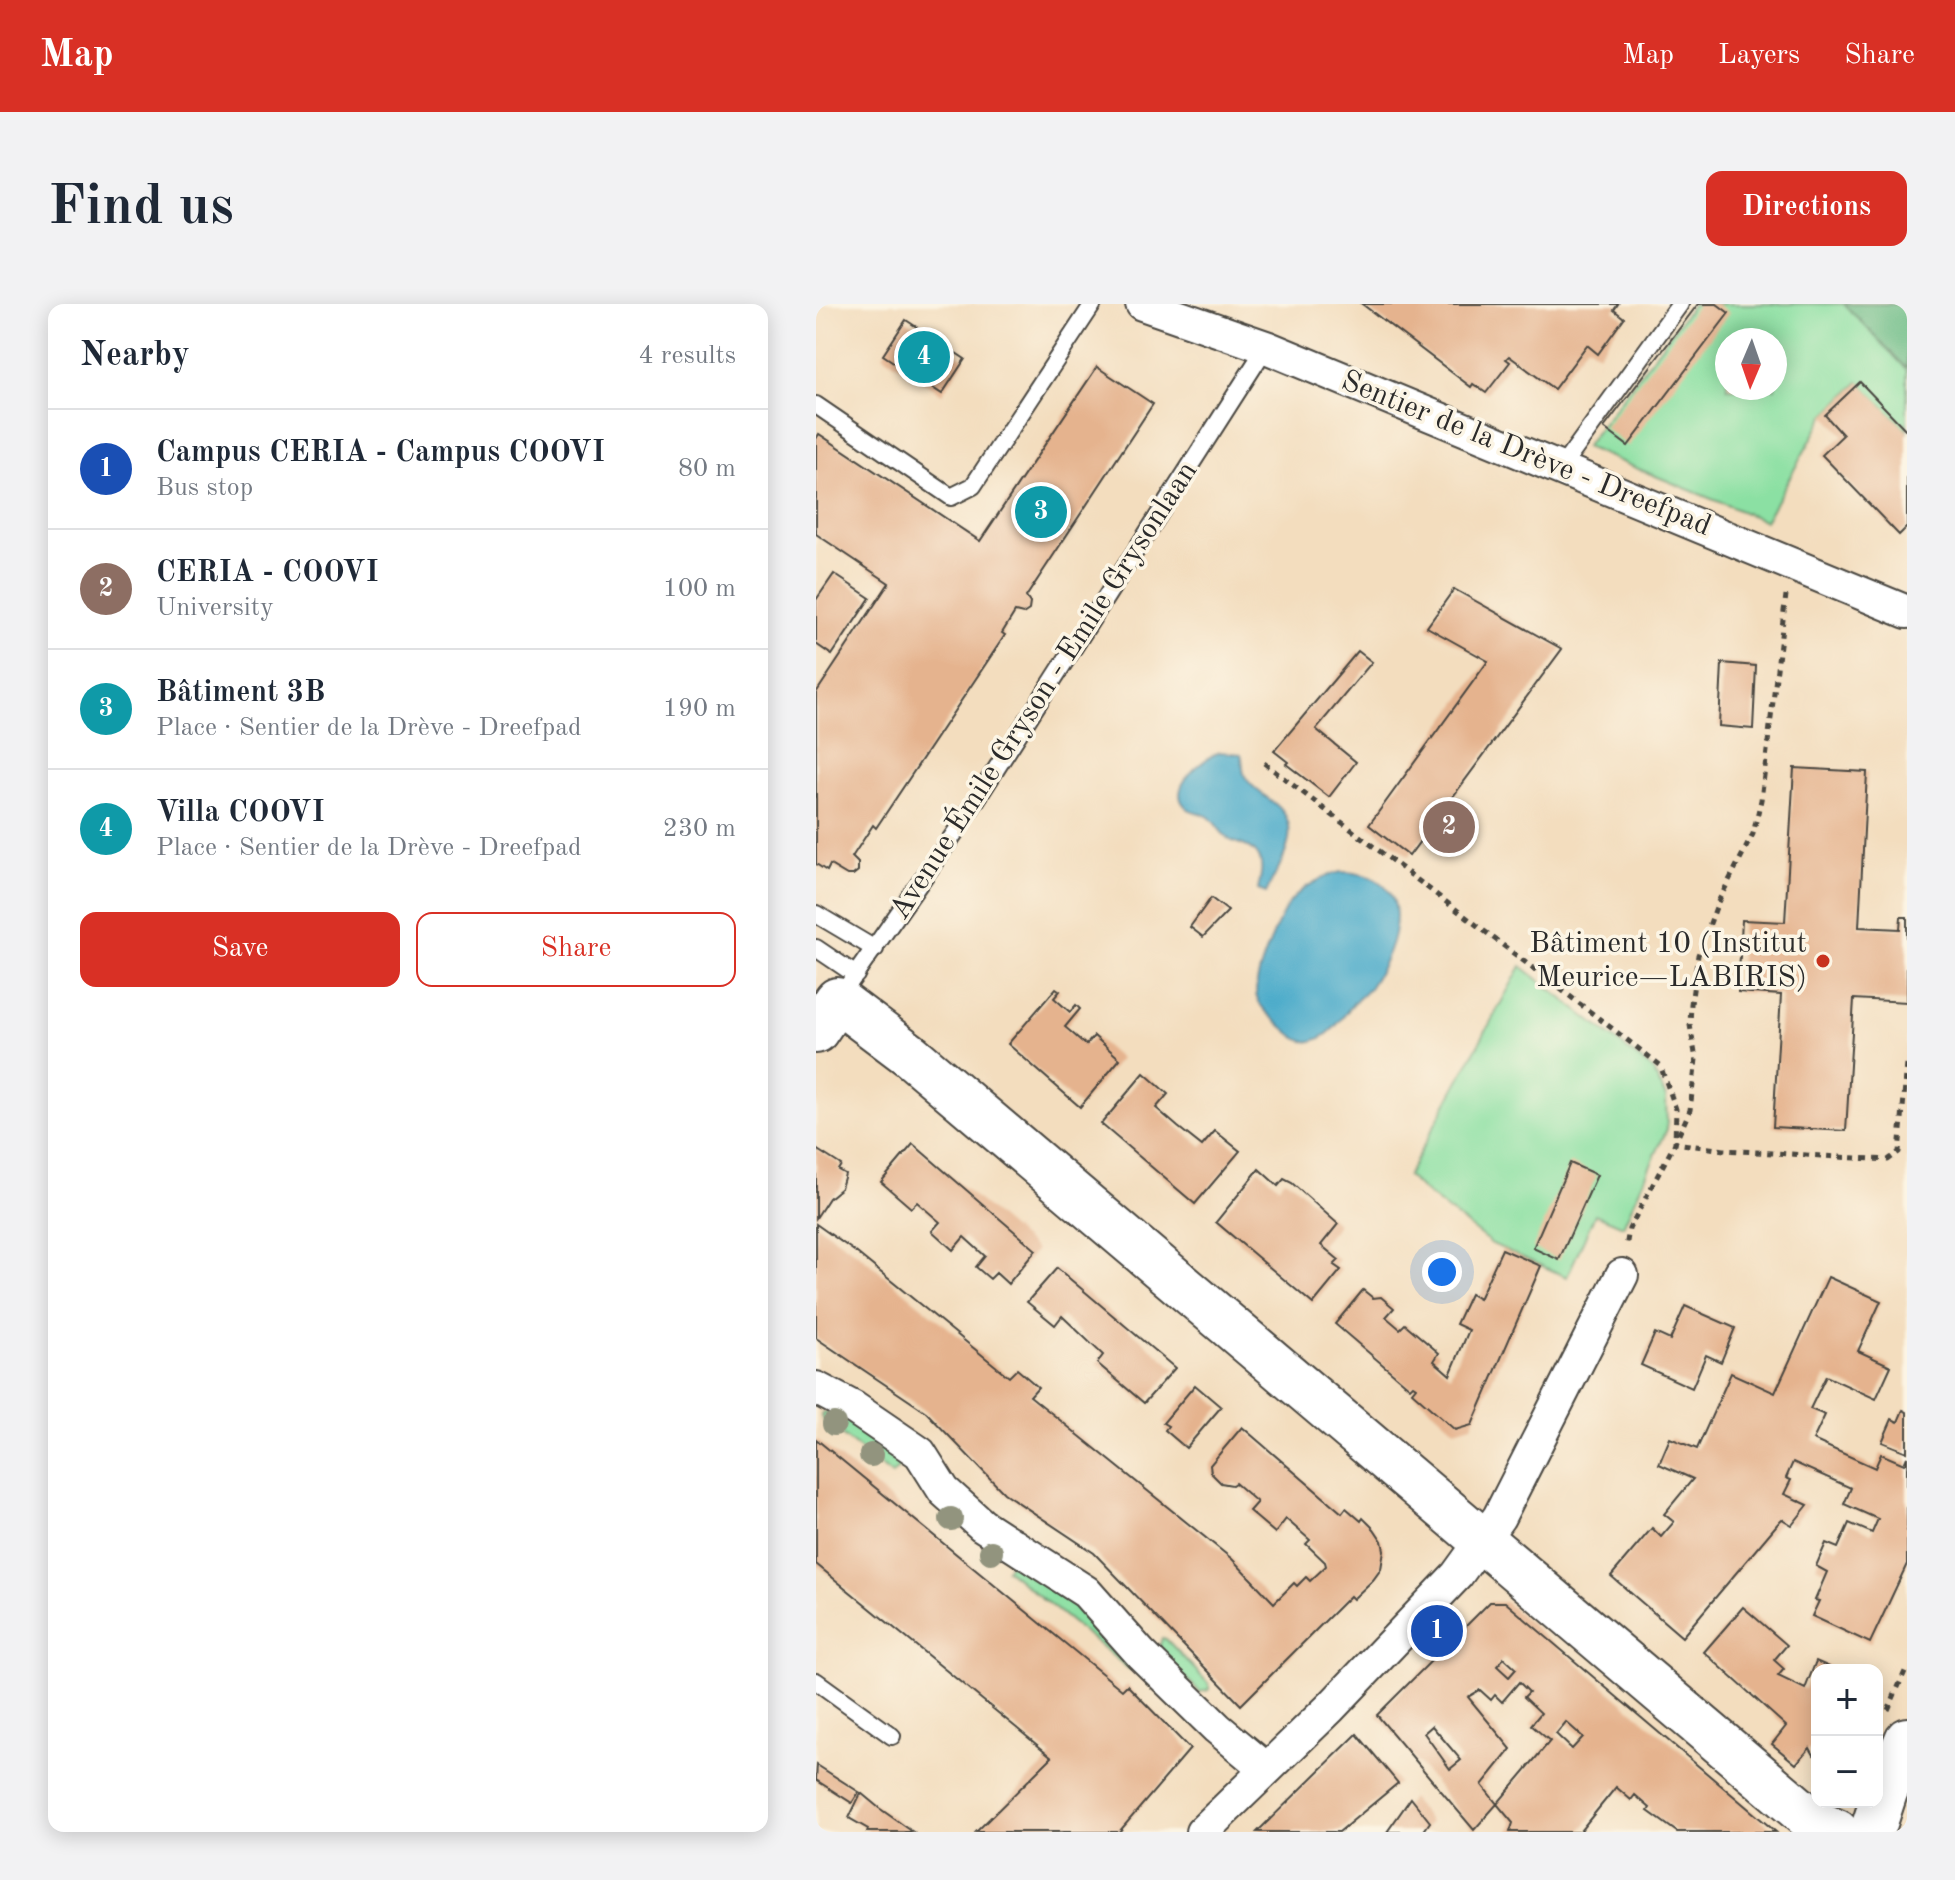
<!DOCTYPE html>
<html lang="en">
<head>
<meta charset="utf-8">
<style>
  :root { --surface:#fff; --page:#f2f2f3; --text:#1f2937; --muted:#747a83; --line:#e0e1e3; --accent:#d93025 }
  body { margin:0; font-family:"Old Standard TT",serif; background:var(--page); color:var(--text) }
  .controls { position:absolute; right:24px; bottom:24px; display:grid; overflow:hidden; border-radius:16px; box-shadow:0 4px 20px #0003 }
  .controls button { width:72px; height:72px; display:grid; place-items:center; padding:0; border:0; border-bottom:2px solid var(--line); background:var(--surface); color:var(--text); font:40px sans-serif }
  .compass { position:absolute; left:899px; top:24px; width:72px; height:72px; border-radius:50%; background:var(--surface); box-shadow:0 4px 20px #0003; rotate:182deg }
  .you { position:absolute; left:626px; top:968px; width:28px; height:28px; margin:-20px; border:6px solid #fff; border-radius:50%; background:#1a73e8; box-shadow:0 0 0 12px #1a73e833 }
  .badge { display:grid; place-items:center; width:52px; height:52px; border-radius:50%; background:var(--accent); color:#fff; font-size:26px; font-weight:700 }
  .pin { position:absolute; translate:-50% -50%; border:4px solid #fff; box-shadow:0 2px 8px #0006 }
  .list { margin:0; padding:0; list-style:none }
  h2 { display:flex; justify-content:space-between; align-items:center; height:104px; margin:0; padding:0 32px; font-size:34px }
  h2 small { font-size:26px; font-weight:400; color:var(--muted) }
  .list li { display:grid; grid-template-columns:52px 1fr auto; gap:24px; align-items:center; box-sizing:border-box; height:120px; padding:0 32px; border-top:2px solid var(--line) }
  .list b { display:block; font-size:30px; white-space:nowrap }
  .list p { margin:0; font-size:26px; white-space:nowrap; color:var(--muted) }
  .list em { font-size:26px; font-style:normal; color:var(--muted) }
  .actions { display:flex; gap:16px; padding:24px 32px }
  .actions a { flex:1; padding:18px 0; border:2px solid var(--accent); border-radius:16px; text-align:center; font-size:28px; color:var(--accent) }
  .actions .main { background:var(--accent); color:#fff }
  .map { position:relative; flex:none; width:1091px; height:1528px; overflow:hidden; border-radius:16px }
  header { display:flex; align-items:center; gap:48px; box-sizing:border-box; height:112px; padding:0 40px; background:var(--accent); color:#fff }
  header strong { font-size:38px }
  nav { display:flex; gap:44px; margin-inline-start:auto; font-size:28px }
  .intro { display:flex; align-items:center; justify-content:space-between; box-sizing:border-box; height:192px; padding:0 48px }
  h1 { margin:0; font-size:56px }
  .button { padding:20px 36px; border-radius:16px; background:var(--accent); color:#fff; font-size:28px; font-weight:700 }
  main { display:flex; gap:48px; padding:0 48px }
  aside { flex:1; background:var(--surface); border-radius:16px; box-shadow:0 4px 20px #0003 }
  .map>svg:first-child { display:block }
</style>
</head>
<body>
<header>
<strong>Map</strong>
<nav><a>Map</a><a>Layers</a><a>Share</a></nav>
</header>
<div class="intro"><h1>Find us</h1><a class="button">Directions</a></div>
<main>
<aside>
<h2>Nearby<small>4 results</small></h2>
<ul class="list">
<li><span class="badge" style="background:#1a4fb4">1</span><div><b>Campus CERIA - Campus COOVI</b><p>Bus stop</p></div><em>80 m</em></li>
<li><span class="badge" style="background:#8d6e63">2</span><div><b>CERIA - COOVI</b><p>University</p></div><em>100 m</em></li>
<li><span class="badge" style="background:#0f9aa8">3</span><div><b>Bâtiment 3B</b><p>Place · Sentier de la Drève - Dreefpad</p></div><em>190 m</em></li>
<li><span class="badge" style="background:#0f9aa8">4</span><div><b>Villa COOVI</b><p>Place · Sentier de la Drève - Dreefpad</p></div><em>230 m</em></li>
</ul>
<div class="actions"><a class="main">Save</a><a>Share</a></div>
</aside>
<div class="map">
<svg width="1091" height="1528" viewBox="0 0 1091 1528">
  <rect width="100%" height="100%" fill="#fcf5e5"/>
  <filter id="ink" filterUnits="userSpaceOnUse"><feTurbulence type="fractalNoise" baseFrequency=".0125" numOctaves="2"/><feDisplacementMap in="SourceGraphic" scale="16" xChannelSelector="R" yChannelSelector="G"/><feConvolveMatrix kernelMatrix="1 2 1 2 8 2 1 2 1" color-interpolation-filters="sRGB"/></filter>
  <filter id="wash" filterUnits="userSpaceOnUse"><feTurbulence type="fractalNoise" baseFrequency=".006" numOctaves="4" result="noise"/><feDisplacementMap in="SourceGraphic" scale="32" xChannelSelector="R" yChannelSelector="G"/><feGaussianBlur stdDeviation="1.8" result="paint"/><feColorMatrix in="noise" values="0 0 0 0 0 0 0 0 0 0 0 0 0 0 0 0 0 1.4 0 .05"/><feComposite in="paint" operator="in"/></filter>
  <g filter="url(#wash)">
    <rect width="100%" height="100%" fill="#f3ddbe"/>
    <g fill="#8be0a3" stroke="#5b8667" stroke-width="2" fill-rule="evenodd">
      <path d="M877,0H1028L1091,65V127L1043,78L1009,111L949,217L769,143ZM911,36H959V84H911Z"/>
      <polygon points="705,662 836,765 850,793 851,825 807,922 779,910 751,973 676,940 610,889 591,872"/>
      <polygon points="7,1108 17,1110 92,1153 76,1171 8,1117 5,1112"/>
      <polygon points="196,1257 245,1283 317,1359 313,1365 190,1265"/>
      <polygon points="346,1334 350,1335 393,1380 393,1386 384,1388 347,1352 343,1344"/>
    </g>
    <polygon fill="#70be89" stroke="#4e745a" stroke-width="2" points="1028,0 1091,0 1091,65"/>
    <g fill="#4babca" stroke="#3b6b7a" stroke-width="2">
      <path d="M404,448L425,450C428,458 425,467 430,474C437,485 448,491 458,499C491,524 463,561 450,589L442,586C444,574 449,561 441,550C434,541 423,541 414,536C405,530 401,520 393,513C386,508 376,509 370,503C350,484 387,454 404,448Z"/>
      <path d="M525,568C603,570 584,639 553,684C548,691 541,695 536,701C525,715 515,733 496,737C484,740 474,729 465,721C457,714 445,705 441,694C435,677 463,613 474,598C486,583 507,572 525,568Z"/>
    </g>
    <g id="blocks">
      <g fill="#e5b38e" fill-rule="evenodd">
        <polygon points="546,0 802,0 798,6 808,14 782,50 771,41 738,85 693,52 690,55 694,58 670,89 657,80 655,83"/>
        <polygon points="882,0 901,0 913,9 812,142 788,124"/>
        <polygon points="90,16 149,55 126,90 67,51"/>
        <polygon points="281,63 337,100 210,293 214,299 213,306 207,310 199,308 186,329 189,331 60,524 57,521 36,553 42,559 42,567 37,571 31,571 14,561 11,567 0,560 0,389 73,279 0,230 0,135 3,130 164,237"/>
        <polygon points="1044,78 1091,127 1091,223 1083,231 1006,151 1027,131 1009,111"/>
        <polygon points="18,270 54,294 16,351 0,340 0,296"/>
        <polygon points="638,285 746,345 593,552 553,521 672,357 611,323"/>
        <polygon points="542,347 556,358 500,425 540,458 513,493 470,460 472,458 458,447"/>
        <polygon points="906,359 940,362 937,425 903,422"/>
        <polygon points="978,464 1051,468 1043,623 1084,625 1085,613 1091,613 1091,698 1038,695 1030,827 957,823 965,691 922,688 926,616 969,618"/>
        <polygon points="395,594 412,607 387,633 374,623"/>
        <polygon points="240,684 244,687 238,694 254,708 260,701 264,705 249,723 270,741 278,732 304,755 264,803 192,740"/>
        <polygon points="328,769 352,790 340,804 362,823 386,842 399,827 424,847 379,900 285,820"/>
        <polygon points="97,840 220,946 192,980 180,969 174,975 160,963 169,952 148,933 137,946 116,927 124,918 101,898 95,904 65,878"/>
        <polygon points="0,845 25,861 22,866 29,870 25,884 13,894 0,914"/>
        <polygon points="754,859 781,871 743,956 717,944"/>
        <polygon points="443,865 462,882 468,875 476,879 522,920 505,941 523,956 518,961 525,966 497,1000 400,918"/>
        <polygon points="0,920 41,949 193,1073 201,1065 222,1083 214,1092 416,1255 458,1299 478,1279 481,1282 490,1273 494,1277 510,1262 509,1258 490,1240 494,1236 470,1215 459,1229 433,1207 441,1198 419,1179 416,1181 405,1179 395,1169 394,1161 426,1123 526,1209 530,1204 545,1217 547,1214 558,1225 566,1237 568,1246 565,1265 557,1276 537,1295 534,1292 425,1401 278,1249 188,1189 110,1108 0,1034"/>
        <polygon points="686,945 725,962 656,1121 639,1126 596,1088 600,1083 597,1081 594,1084 519,1020 547,986 557,994 565,993 578,1004 570,1013 584,1025 589,1020 623,1049 618,1057 634,1071 653,1026 640,1020 654,990 663,995"/>
        <polygon points="241,964 359,1064 328,1099 281,1059 287,1051 246,1012 239,1021 211,998"/>
        <polygon points="1012,973 1065,997 1042,1047 1075,1062 1060,1095 1010,1072 994,1105 1009,1111 997,1136 1059,1164 1065,1150 1088,1160 1091,1153 1091,1260 1054,1339 996,1312 1003,1297 999,1296 1011,1268 1000,1262 1010,1239 1022,1244 1033,1219 1056,1229 1062,1215 1028,1200 1035,1184 977,1158 970,1174 975,1176 968,1190 992,1201 976,1221 966,1215 964,1217 866,1333 795,1272 836,1224 845,1233 858,1218 848,1210 877,1175 843,1160 854,1134 881,1145 915,1069 959,1089"/>
        <polygon points="869,1002 919,1024 905,1058 890,1051 876,1084 825,1061 839,1029 854,1036"/>
        <polygon points="379,1081 405,1103 370,1144 349,1126 352,1122 347,1119"/>
        <polygon points="1087,1106 1091,1108 1091,1148 1066,1138 1076,1115 1082,1118"/>
        <polygon points="0,1135 306,1386 311,1381 374,1445 303,1528 160,1528 236,1453 0,1260"/>
        <path d="M674,1298H689L960,1528H861L832,1507L834,1504L819,1491L815,1496L800,1483L765,1526L767,1528H694L697,1519L681,1500L734,1437L715,1421L725,1409L708,1393L713,1388L703,1378L686,1398L679,1391L675,1396L664,1386L652,1393L695,1445L666,1481L681,1500L658,1526L561,1411ZM688,1354L700,1365L693,1373L681,1362ZM750,1418L767,1433L756,1445L740,1430ZM616,1422L645,1456L634,1465L608,1429Z"/>
        <polygon points="927,1303 971,1341 958,1356 968,1365 962,1372 989,1385 1000,1357 1020,1366 1001,1366 1001,1450 998,1451 994,1444 980,1460 956,1440 970,1422 888,1348"/>
        <polygon points="541,1430 582,1479 523,1528 441,1528"/>
        <polygon points="1,1461 43,1488 36,1499 0,1476"/>
        <polygon points="45,1489 63,1504 97,1528 51,1528 52,1525 33,1514"/>
        <polygon points="595,1494 614,1518 607,1528 571,1528"/>
      </g>
    </g>
  </g>
  <g filter="url(#ink)">
    <use href="#blocks" fill-opacity="0" stroke="#494641" stroke-width="2"/>
    <g fill="none" stroke-linecap="round" stroke-linejoin="round">
      <g stroke="#494641" stroke-width="20">
        <g id="lane">
          <polyline points="0,101 135,193 157,182 277,0"/>
          <polyline points="745,164 864,0"/>
          <polyline points="0,610 59,645"/>
          <polyline points="0,644 40,671"/>
          <polyline points="23,694 143,523 450,43"/>
          <polyline points="0,1377 76,1432"/>
        </g>
      </g>
      <g stroke="#494641" stroke-width="36">
        <g id="street">
          <polyline points="326,0 450,43 1091,308"/>
          <polyline points="0,1084 38,1104 104,1149 128,1187 166,1221 270,1288 325,1350 401,1424 450,1465"/>
          <polyline points="386,1528 514,1404 641,1271 683,1213 806,971"/>
        </g>
      </g>
      <g stroke="#494641" stroke-width="48">
        <polyline id="secondary" points="0,727 21,696 94,751 998,1518 1021,1528"/>
      </g>
      <g stroke="#494641" stroke-width="48">
        <polyline id="primary" points="1056,1528 1069,1488 1091,1436"/>
      </g>
      <g stroke="#494641" stroke-width="5" stroke-dasharray="6 6" stroke-linecap="butt">
        <polyline points="970,291 945,496 937,530 902,598 882,651 875,700 874,721 880,755 874,806 859,839 908,846 1072,856 1083,848 1091,760"/>
        <polyline points="448,459 844,761 860,805 859,839 813,925 810,944"/>
        <polyline points="1072,1406 1091,1363"/>
      </g>
      <use href="#lane" stroke="#fff" stroke-width="16"/>
      <use href="#street" stroke="#fff" stroke-width="32"/>
      <use href="#secondary" stroke="#fff" stroke-width="44"/>
      <use href="#primary" stroke="#fff" stroke-width="44"/>
    </g>
    <g fill="#92947e">
      <circle cx="18" cy="1120" r="12"/>
      <circle cx="55" cy="1151" r="12"/>
      <circle cx="135" cy="1215" r="12"/>
      <circle cx="175" cy="1248" r="12"/>
    </g>
  </g>
  <circle fill="#c8321e" stroke="#fcf5e5" stroke-width="3" cx="1007" cy="657" r="8"/>
  <g text-anchor="middle" dominant-baseline="central" stroke-width="7" stroke-linejoin="round" paint-order="stroke">
    <g font-size="30" fill="#2b2b2b" stroke="#fcf5e5">
      <text transform="translate(710 150) rotate(22)">Sentier de la Drève - Dreefpad</text>
      <text transform="translate(228 387) rotate(-57)">Avenue Émile Gryson - Emile Grysonlaan</text>
    </g>
    <g font-size="30" fill="#2b2b2b" stroke="#fcf5e5" text-anchor="end">
      <text x="991" y="640">Bâtiment 10 (Institut<tspan x="991" dy="34">Meurice—LABIRIS)</tspan></text>
    </g>
  </g>
</svg>
<div class="controls">
<button>+</button>
<button>−</button>
</div>
<svg class="compass" viewBox="-18 -18 36 36"><path d="M0-13l5 13h-10z" fill="#e53935"/><path d="M0 13l5-13h-10z" fill="#747a83"/></svg>
<div class="you"></div>
<div class="pin badge" style="left:621px;top:1327px;background:#1a4fb4">1</div>
<div class="pin badge" style="left:633px;top:523px;background:#8d6e63">2</div>
<div class="pin badge" style="left:225px;top:208px;background:#0f9aa8">3</div>
<div class="pin badge" style="left:108px;top:53px;background:#0f9aa8">4</div>
</div>
</main>
</body>
</html>
